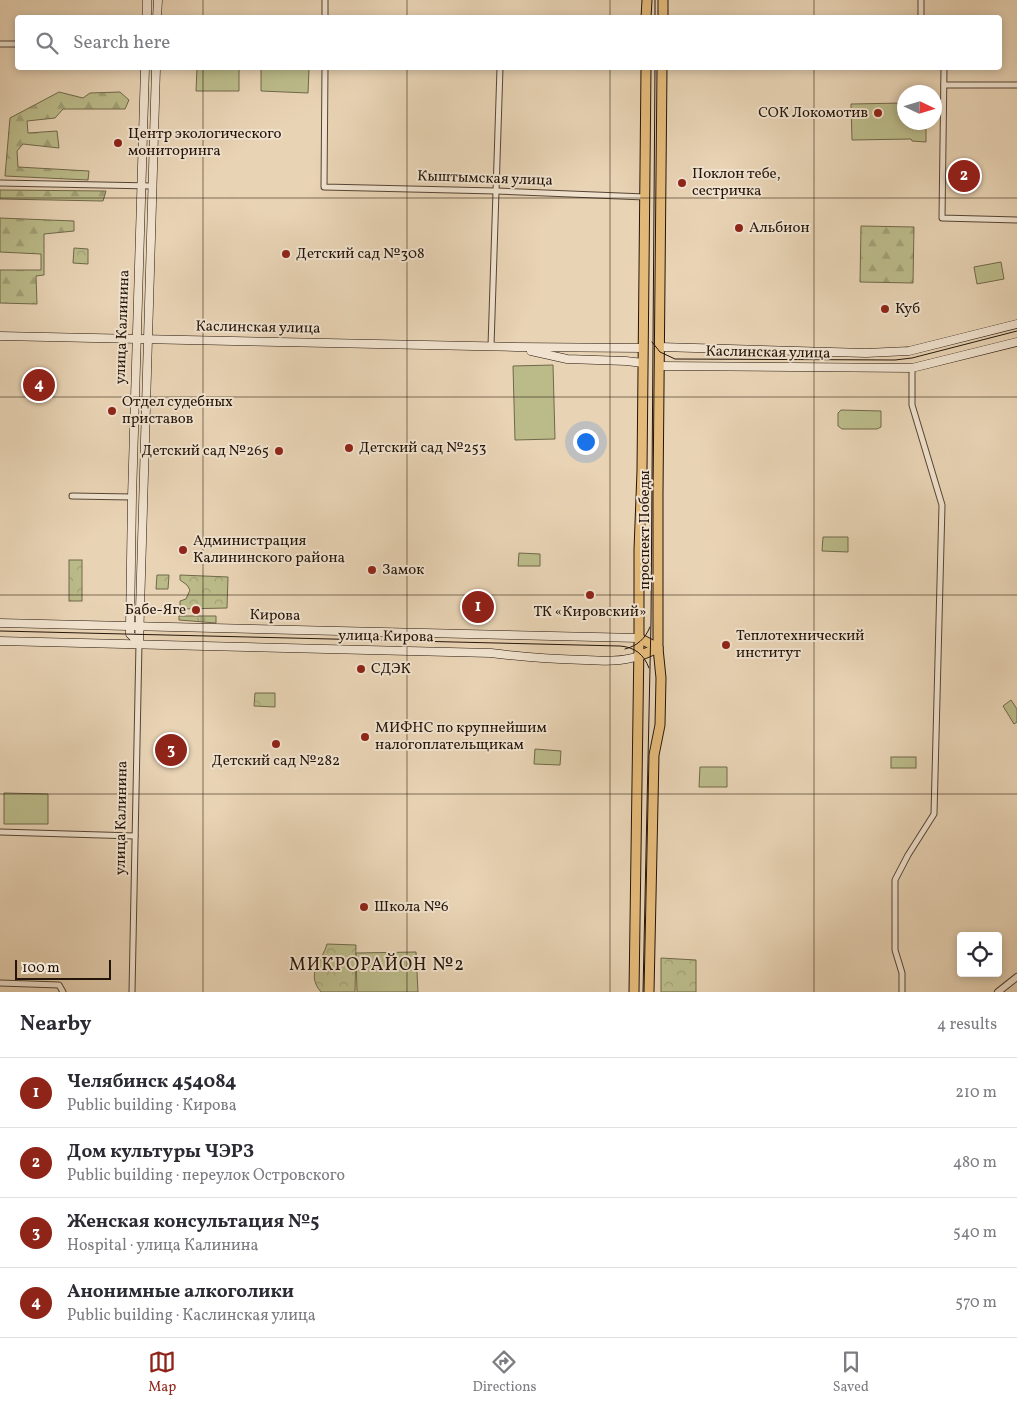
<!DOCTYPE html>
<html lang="en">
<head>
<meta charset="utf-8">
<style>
  :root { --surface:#fff; --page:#f2f2f3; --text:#2b2b33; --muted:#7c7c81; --line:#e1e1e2; --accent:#8f2418 }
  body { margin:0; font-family:Vollkorn,serif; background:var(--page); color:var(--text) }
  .controls { position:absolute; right:15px; bottom:15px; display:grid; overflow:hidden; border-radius:5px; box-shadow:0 2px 8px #0003 }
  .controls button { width:45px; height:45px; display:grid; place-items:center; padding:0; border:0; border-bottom:1px solid var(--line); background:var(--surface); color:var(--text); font:25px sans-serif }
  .compass { position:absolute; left:897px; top:85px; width:45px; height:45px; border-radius:50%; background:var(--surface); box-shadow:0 2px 8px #0003; rotate:94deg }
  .scale { position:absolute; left:15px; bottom:12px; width:96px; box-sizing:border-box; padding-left:5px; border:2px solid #24150a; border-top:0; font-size:14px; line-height:18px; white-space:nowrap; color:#24150a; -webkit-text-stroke:4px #f0e2ce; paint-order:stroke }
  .you { position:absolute; left:585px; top:441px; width:18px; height:18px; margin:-12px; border:4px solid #fff; border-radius:50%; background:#1a73e8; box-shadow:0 0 0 8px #1a73e833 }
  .badge { display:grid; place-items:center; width:32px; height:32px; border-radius:50%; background:var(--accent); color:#fff; font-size:16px; font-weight:700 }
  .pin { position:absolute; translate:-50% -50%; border:2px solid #fff; box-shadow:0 1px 5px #0006 }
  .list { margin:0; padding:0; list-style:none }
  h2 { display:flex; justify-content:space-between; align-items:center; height:65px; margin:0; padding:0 20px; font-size:21px }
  h2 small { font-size:16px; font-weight:400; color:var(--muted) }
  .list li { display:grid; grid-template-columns:32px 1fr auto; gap:15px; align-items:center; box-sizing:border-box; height:70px; padding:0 20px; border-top:1px solid var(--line) }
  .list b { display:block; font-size:19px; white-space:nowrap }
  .list p { margin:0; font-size:16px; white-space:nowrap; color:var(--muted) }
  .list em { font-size:16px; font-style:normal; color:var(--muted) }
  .icon { flex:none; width:28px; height:28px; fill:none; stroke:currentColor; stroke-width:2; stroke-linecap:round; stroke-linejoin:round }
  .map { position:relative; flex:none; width:1017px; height:992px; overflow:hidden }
  .search { position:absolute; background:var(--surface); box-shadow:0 2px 8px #0003; left:15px; right:15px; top:15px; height:55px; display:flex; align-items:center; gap:12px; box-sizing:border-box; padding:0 18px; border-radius:5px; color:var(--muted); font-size:19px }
  .sheet { height:345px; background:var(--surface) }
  nav { display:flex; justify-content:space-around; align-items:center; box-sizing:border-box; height:70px; border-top:1px solid var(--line); background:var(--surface); font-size:14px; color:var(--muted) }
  nav a { display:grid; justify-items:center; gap:2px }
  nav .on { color:var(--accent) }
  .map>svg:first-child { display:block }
</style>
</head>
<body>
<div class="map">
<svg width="1017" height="992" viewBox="0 0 1017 992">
  <defs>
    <pattern id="grass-tufts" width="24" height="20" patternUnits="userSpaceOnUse" patternTransform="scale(1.25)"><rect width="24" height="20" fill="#bbbb8a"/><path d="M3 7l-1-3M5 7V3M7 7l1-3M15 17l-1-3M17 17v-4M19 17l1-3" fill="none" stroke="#a1a076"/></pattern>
    <pattern id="forest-firs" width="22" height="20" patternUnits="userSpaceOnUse" patternTransform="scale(1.25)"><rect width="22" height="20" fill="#bbbb8a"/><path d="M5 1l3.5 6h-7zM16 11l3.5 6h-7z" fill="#a1a076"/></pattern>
    <pattern id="park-crowns" width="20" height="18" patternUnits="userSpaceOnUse" patternTransform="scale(1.25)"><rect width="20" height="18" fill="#bbbb8a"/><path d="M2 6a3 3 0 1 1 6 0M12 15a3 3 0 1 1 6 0" fill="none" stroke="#a1a076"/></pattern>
  </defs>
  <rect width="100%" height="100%" fill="#e8d3b4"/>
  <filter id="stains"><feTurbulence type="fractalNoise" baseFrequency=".004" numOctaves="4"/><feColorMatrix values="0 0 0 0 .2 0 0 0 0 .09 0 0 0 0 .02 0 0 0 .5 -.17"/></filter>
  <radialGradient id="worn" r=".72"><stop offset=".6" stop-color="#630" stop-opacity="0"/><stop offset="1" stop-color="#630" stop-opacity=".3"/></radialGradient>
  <polygon fill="url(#grass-tufts)" stroke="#70684a" points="179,616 216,616 216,623 179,620"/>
  <g fill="url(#forest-firs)" stroke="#70684a">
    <polygon points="59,92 83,98 90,93 120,92 129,100 125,109 63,109 55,118 27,121 28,133 57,131 59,148 23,144 17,151 18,167 89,171 88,180 5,176 10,118"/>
    <polygon points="0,190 106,191 103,201 0,199"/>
    <polygon points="0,218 74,221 74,231 44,234 44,275 36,276 37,304 0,303 0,270 41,270 41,254 0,252"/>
    <polygon points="861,226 914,227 913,283 860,282"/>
  </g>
  <g fill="url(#park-crowns)" stroke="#70684a">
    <polygon points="74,248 88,249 88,264 73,263"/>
    <rect x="69" y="560" width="13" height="41"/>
    <polygon points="157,575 169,575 168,589 156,589"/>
    <polygon points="180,575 228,577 227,608 180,609 180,601 186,599 190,590 187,585 180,580"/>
    <polygon points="255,693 275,693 275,707 254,706"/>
    <path d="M327,944L356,945L355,992H321C305,973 322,962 327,944Z"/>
    <polygon points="661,958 696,960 696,992 661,992"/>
  </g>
  <g fill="#bbbb8a" stroke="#70684a">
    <polygon points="197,68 239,68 239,91 196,91"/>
    <polygon points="261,68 309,69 308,93 261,91"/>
    <polygon points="904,103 904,122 926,123 926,142 912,141 911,139 852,140 851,104"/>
    <polygon points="1001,262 1004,279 977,284 974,267"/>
    <polygon points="553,365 555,439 515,440 513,366"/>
    <polygon points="841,410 881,411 881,427 877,429 842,429 838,426 838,413"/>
    <polygon points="823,537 848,537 848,552 822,551"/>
    <polygon points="519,553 540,554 540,566 518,566"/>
    <polygon points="1011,700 1017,709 1017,722 1014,724 1003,706"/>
    <polygon points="535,749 561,751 560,765 534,764"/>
    <rect x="891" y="757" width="25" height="11"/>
    <polygon points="700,767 727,767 727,787 699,787"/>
    <polygon points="4,793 48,794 48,824 4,824"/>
    <polygon points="416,952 418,992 357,992 356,953"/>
  </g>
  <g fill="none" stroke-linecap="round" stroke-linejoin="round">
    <g stroke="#554434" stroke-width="7">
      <g id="minor">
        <polyline points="325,18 325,0"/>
        <polyline points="921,18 921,0"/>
        <polyline points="0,44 18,44"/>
        <polyline points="325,68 324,187 496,191 645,197"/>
        <polyline points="944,68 942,218 1017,220"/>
        <polyline points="944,85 1017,85"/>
        <polyline points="0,183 152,186"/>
        <polyline points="491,346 500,68"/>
        <polyline points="72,496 132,497"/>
        <polyline points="0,832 135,836"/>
        <polyline points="0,983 59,985 63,992"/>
        <polyline points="132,992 139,643"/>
        <polyline points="902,992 902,973 895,950 895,880 908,855 934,814 942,505 912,405 912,368"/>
      </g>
    </g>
    <g stroke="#554434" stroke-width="8">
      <polyline id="tertiary" points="998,992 1017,977"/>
    </g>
    <g stroke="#24150a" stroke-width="9">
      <g id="secondary">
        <polyline points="147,18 147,0"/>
        <polyline points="157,18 158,0"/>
        <polyline points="0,336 516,347 643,348"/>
        <polyline points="660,347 866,353 909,351 1017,324"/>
        <polyline points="531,351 567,359 626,361 643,363"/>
        <polyline points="660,366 912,368 1017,342"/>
        <polyline points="0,623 639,638"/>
        <path d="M0,641L491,653C523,657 553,659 585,660C604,661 621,662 639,656"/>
        <polyline points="139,643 130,634 130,626 132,497 145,68"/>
        <polyline points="139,643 156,68"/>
      </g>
    </g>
    <g stroke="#24150a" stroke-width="11">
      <g id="primary">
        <polyline points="646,18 647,0"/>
        <polyline points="663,18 663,0"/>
        <polyline points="639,638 658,648"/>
        <polyline points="639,656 658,648"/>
        <polyline points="634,992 639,643 639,550 642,471 646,68"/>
        <polyline points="649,992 654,755 660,725 661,678 658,648 658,495 662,68"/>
      </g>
    </g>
    <use href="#minor" stroke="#f0e2ce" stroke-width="5"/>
    <use href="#tertiary" stroke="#f0e2ce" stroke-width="6"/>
    <use href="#secondary" stroke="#f0e2ce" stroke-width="8"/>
    <use href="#primary" stroke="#e4ba7a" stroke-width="9"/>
    <g stroke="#24150a" stroke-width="1">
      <polyline points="655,18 655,0"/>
      <polyline points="652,342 660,352 675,359 895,360 912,358 1017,331"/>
      <path d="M0,631L620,646C634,647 644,654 649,668"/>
      <path d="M625,649C637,646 645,639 650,627"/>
      <polyline points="643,992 651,621 655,68"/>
    </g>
  </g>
  <path fill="none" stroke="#24150a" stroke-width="1" stroke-opacity="0.55" d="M203,0V18M407,0V18M610,0V18M814,0V18M203,68V992M407,68V992M610,68V992M814,68V992M0,198H1017M0,397H1017M0,595H1017M0,794H1017"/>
  <g fill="#8f2418" stroke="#f0e2ce" stroke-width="2">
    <circle cx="878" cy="113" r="5"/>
    <circle cx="118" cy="143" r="5"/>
    <circle cx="682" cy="183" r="5"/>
    <circle cx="739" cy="228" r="5"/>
    <circle cx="286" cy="254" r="5"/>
    <circle cx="885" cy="309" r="5"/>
    <circle cx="112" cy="411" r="5"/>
    <circle cx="349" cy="448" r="5"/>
    <circle cx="279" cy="451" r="5"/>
    <circle cx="183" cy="550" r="5"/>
    <circle cx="372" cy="570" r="5"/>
    <circle cx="590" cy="595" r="5"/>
    <circle cx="196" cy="610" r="5"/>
    <circle cx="726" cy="645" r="5"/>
    <circle cx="361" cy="669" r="5"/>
    <circle cx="365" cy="737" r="5"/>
    <circle cx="276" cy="744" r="5"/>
    <circle cx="364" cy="907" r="5"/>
  </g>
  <g text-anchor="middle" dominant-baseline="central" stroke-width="4" stroke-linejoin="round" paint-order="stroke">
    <g font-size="15" fill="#24150a" stroke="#f0e2ce" text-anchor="start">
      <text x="868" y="113" text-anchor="end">СОК Локомотив</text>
      <text x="128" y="134">Центр экологического<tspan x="128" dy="17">мониторинга</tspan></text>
      <text x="692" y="174">Поклон тебе,<tspan x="692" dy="17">сестричка</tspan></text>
      <text x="749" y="228">Альбион</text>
      <text x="296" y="254">Детский сад №308</text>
      <text x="895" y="309">Куб</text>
      <text x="122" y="402">Отдел судебных<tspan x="122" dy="17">приставов</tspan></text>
      <text x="359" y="448">Детский сад №253</text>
      <text x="269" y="451" text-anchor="end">Детский сад №265</text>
      <text x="193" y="541">Администрация<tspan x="193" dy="17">Калининского района</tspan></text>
      <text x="382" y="570">Замок</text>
      <text x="186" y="610" text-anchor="end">Бабе-Яге</text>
      <text x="590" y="612" text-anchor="middle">ТК «Кировский»</text>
      <text x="736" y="636">Теплотехнический<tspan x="736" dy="17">институт</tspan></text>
      <text x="371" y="669">СДЭК</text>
      <text x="375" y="728">МИФНС по крупнейшим<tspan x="375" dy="17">налогоплательщикам</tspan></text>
      <text x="276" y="761" text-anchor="middle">Детский сад №282</text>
      <text x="374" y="907">Школа №6</text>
    </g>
    <g font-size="15" fill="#24150a" stroke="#f0e2ce">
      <text transform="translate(485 179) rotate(2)">Кыштымская улица</text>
      <text transform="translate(123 327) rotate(-88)">улица Калинина</text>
      <text transform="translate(258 328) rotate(1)">Каслинская улица</text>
      <text transform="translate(768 353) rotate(1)">Каслинская улица</text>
      <text transform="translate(645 530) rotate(-90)">проспект Победы</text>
      <text transform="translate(275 616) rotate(1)">Кирова</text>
      <text transform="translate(386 637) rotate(1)">улица Кирова</text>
      <text transform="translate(122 818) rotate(-89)">улица Калинина</text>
    </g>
    <g font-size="18" letter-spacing="1" fill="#24150a" stroke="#f0e2ce">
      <text x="377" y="965">МИКРОРАЙОН №2</text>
    </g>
  </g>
  <rect width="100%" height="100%" filter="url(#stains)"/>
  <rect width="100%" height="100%" fill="url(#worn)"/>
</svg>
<div class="controls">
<button><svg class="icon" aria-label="locate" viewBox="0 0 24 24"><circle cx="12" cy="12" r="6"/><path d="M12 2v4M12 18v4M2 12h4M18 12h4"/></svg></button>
</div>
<svg class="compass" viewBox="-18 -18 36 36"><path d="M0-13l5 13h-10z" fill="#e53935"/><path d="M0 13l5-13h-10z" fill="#7c7c81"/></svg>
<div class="scale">100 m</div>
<div class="you"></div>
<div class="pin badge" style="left:478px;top:607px">1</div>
<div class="pin badge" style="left:964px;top:176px">2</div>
<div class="pin badge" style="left:171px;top:750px">3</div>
<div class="pin badge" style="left:39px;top:385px">4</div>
<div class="search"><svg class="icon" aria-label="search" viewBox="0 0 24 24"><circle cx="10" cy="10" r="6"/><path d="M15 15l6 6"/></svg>Search here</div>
</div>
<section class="sheet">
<h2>Nearby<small>4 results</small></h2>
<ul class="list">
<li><span class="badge">1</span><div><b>Челябинск 454084</b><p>Public building · Кирова</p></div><em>210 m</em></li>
<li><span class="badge">2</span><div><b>Дом культуры ЧЭРЗ</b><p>Public building · переулок Островского</p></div><em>480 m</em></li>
<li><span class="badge">3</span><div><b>Женская консультация №5</b><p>Hospital · улица Калинина</p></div><em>540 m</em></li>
<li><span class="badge">4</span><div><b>Анонимные алкоголики</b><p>Public building · Каслинская улица</p></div><em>570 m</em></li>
</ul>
</section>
<nav>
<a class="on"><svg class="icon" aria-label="map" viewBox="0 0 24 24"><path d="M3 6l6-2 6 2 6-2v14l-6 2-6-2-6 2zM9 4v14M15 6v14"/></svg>Map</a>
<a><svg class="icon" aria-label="directions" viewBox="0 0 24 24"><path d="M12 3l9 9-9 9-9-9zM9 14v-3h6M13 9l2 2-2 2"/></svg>Directions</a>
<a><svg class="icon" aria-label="saved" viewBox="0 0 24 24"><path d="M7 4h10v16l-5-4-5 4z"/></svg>Saved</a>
</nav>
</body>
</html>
